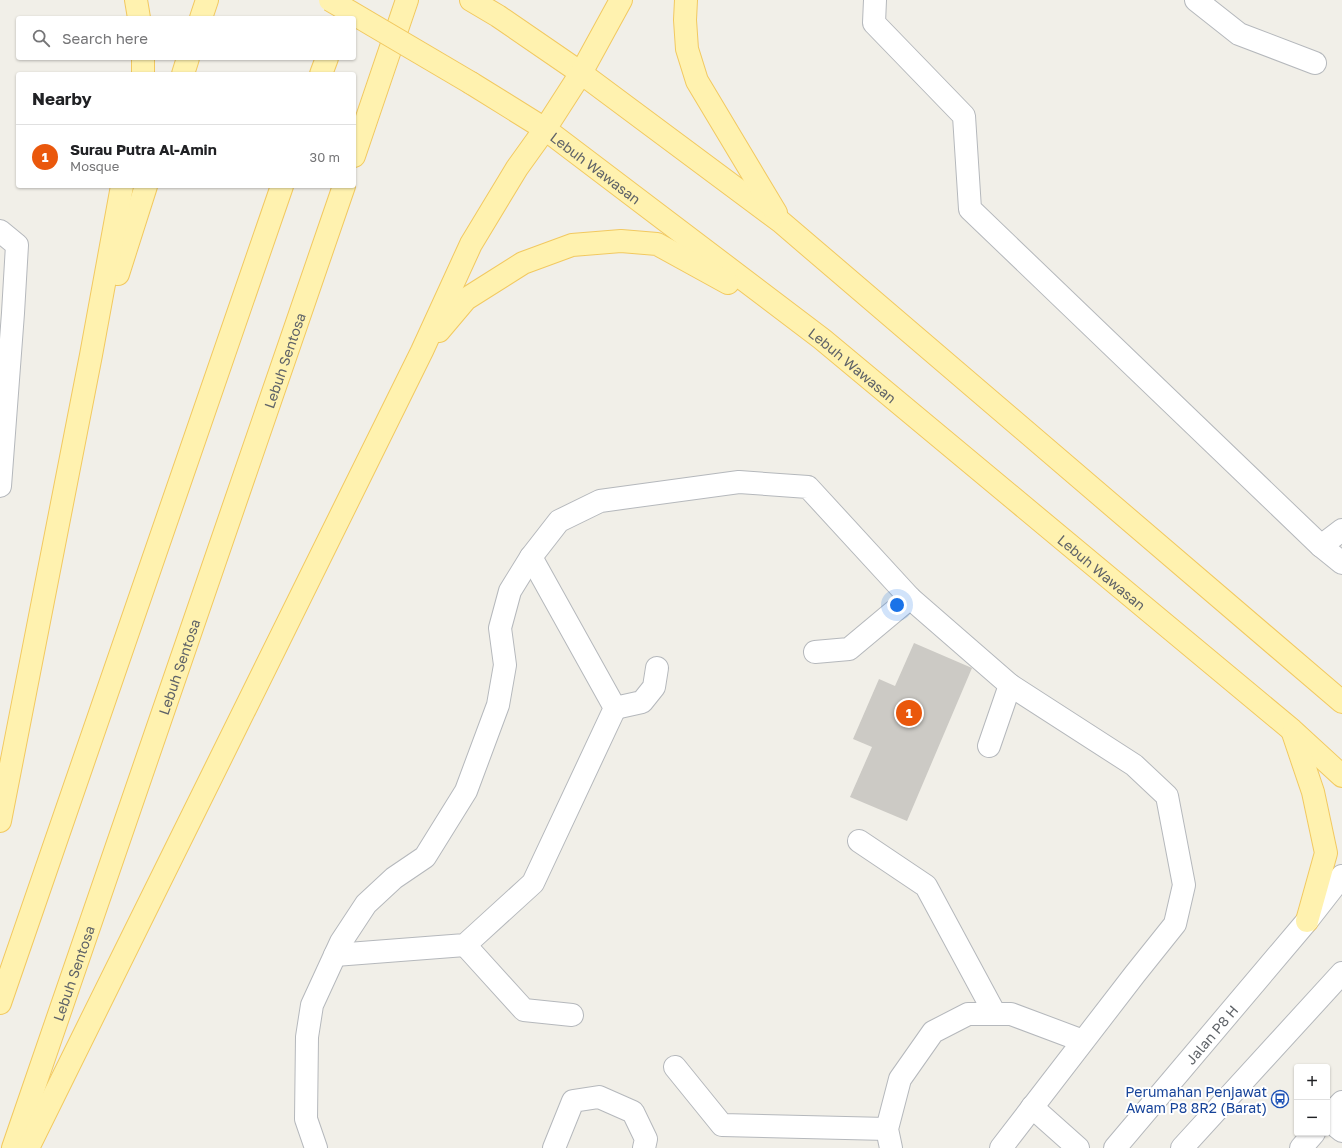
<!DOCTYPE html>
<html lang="en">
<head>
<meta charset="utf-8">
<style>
  :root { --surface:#fff; --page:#f6f6f6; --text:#202124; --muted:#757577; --line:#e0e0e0; --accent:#ea580c }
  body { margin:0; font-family:"Golos Text",sans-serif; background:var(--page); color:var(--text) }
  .controls { position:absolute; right:12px; bottom:12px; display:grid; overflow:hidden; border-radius:4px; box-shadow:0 1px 3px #0004 }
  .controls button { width:36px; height:36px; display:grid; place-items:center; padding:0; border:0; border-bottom:1px solid var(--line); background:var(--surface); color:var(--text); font:20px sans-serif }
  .you { position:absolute; left:897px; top:605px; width:14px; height:14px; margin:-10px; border:3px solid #fff; border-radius:50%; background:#1a73e8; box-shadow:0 0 0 6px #1a73e833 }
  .badge { display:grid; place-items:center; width:26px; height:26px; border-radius:50%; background:var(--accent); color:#fff; font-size:13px; font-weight:700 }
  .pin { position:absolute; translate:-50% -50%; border:2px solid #fff; box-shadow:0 1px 4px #0006 }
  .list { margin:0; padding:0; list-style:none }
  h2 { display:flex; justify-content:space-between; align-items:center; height:52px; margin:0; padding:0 16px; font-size:17px }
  h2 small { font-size:13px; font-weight:400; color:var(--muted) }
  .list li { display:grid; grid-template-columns:26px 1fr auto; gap:12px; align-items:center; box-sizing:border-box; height:64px; padding:0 16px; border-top:1px solid var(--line) }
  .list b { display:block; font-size:15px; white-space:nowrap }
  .list p { margin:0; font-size:13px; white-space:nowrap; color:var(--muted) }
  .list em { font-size:13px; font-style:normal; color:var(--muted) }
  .icon { flex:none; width:22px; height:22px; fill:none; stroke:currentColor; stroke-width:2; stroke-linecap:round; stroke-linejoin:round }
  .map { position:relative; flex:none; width:1342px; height:1148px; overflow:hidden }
  .search { position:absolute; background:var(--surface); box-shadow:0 1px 3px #0004; left:16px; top:16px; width:340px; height:44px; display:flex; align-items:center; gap:10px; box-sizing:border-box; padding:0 14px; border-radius:4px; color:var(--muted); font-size:15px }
  .panel { position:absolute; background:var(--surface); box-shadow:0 1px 3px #0004; left:16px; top:72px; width:340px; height:116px; border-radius:4px }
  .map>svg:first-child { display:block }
</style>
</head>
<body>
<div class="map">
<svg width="1342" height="1148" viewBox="0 0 1342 1148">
  <rect width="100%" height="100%" fill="#f1efe8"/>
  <polygon fill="#cccac5" points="914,643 972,668 907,821 850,797 872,747 853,739 879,679 895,686"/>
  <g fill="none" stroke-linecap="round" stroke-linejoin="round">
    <g stroke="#b5b8bc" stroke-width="24">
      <g id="minor">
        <polyline points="875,0 874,23 964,116 970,209 1321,546 1342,563"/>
        <polyline points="1196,0 1239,34 1315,63"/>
        <polyline points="0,231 17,245 13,313 0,486"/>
        <polyline points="1321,546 1342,530"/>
        <polyline points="815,652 849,649 910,598"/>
        <polyline points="615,708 642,702 654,687 657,668"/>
        <polyline points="989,746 1010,685"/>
        <polyline points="859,841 926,886 995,1014"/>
        <polyline points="465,945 524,1010 572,1015"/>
        <polyline points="335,955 465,945 533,883 615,708 531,557"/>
        <polyline points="675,1067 722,1125 887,1129"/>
        <polyline points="1032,1107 1078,1148"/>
        <polyline points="1327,1118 1342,1102"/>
        <polyline points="1327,1119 1342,1131"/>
        <polyline points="316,1148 306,1119 307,1037 312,1005 341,942 366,904 394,878 425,857 466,791 498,705 505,665 500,628 510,591 531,557 559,521 600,501 739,482 808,487 910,598 1010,685 1134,765 1167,796 1184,885 1175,924 1135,974 1001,1148"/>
        <polyline points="554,1148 573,1101 599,1097 633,1112 646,1139 644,1148"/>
        <polyline points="891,1148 887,1129 900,1079 933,1032 968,1014 1011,1014 1083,1041"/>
        <path id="s1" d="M1115,1148L1307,921L1342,876"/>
        <polyline points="1182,1148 1342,973"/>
        <polyline points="1301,1148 1314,1133"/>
      </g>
    </g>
    <g stroke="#f2c960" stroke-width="24">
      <g id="major">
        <polyline points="136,0 139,18"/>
        <polyline points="471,0 498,16 581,73 781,222 1342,702"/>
        <polyline points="686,0 685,20 687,49 697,81 776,213"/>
        <polyline points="201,18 207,0"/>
        <polyline points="143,74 143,58"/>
        <polyline points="183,74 188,58"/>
        <polyline points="321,74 327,58"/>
        <path id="s2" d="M471,83L545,129L822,339L1292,730L1342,776"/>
        <polyline points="354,156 407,0"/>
        <polyline points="118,274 146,186"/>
        <polyline points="439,331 466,299 523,263 572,245 621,241 657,244 728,283"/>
        <polyline points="1293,733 1313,792 1326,853 1307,921"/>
        <polyline points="0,821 91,355 122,186"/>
        <polyline points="0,1003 282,186"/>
        <path id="s3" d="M13,1148L344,186"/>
        <polyline points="28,1148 422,351 471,244 517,168 545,129 581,73 621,0"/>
      </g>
    </g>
    <use href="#minor" stroke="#fff" stroke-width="22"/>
    <use href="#major" stroke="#fff2af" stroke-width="22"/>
    <g stroke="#f2c960" stroke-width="24" stroke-linecap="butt">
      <polyline id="major-bridge" points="330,0 471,83"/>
    </g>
    <use href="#major-bridge" stroke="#fff2af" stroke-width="22"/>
  </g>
  <defs>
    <g id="bus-ring" transform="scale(0.9)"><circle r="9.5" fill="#fff" stroke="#1a4fb4" stroke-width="1.5"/><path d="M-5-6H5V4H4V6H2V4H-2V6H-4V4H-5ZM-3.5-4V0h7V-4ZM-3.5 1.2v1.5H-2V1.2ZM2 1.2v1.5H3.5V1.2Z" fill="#1a4fb4"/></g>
  </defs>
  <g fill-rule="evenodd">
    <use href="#bus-ring" x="1280" y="1099"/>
  </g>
  <g text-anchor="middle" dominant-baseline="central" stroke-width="4" stroke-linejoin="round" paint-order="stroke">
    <g font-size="14" fill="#5f6368" stroke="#fff">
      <text stroke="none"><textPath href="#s2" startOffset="151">Lebuh Wawasan</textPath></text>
      <text stroke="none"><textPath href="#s3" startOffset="833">Lebuh Sentosa</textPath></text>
      <text stroke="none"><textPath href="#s2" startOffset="475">Lebuh Wawasan</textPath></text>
      <text stroke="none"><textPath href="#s2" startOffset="799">Lebuh Wawasan</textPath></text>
      <text stroke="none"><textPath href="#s3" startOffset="509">Lebuh Sentosa</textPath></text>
      <text stroke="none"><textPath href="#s3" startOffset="185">Lebuh Sentosa</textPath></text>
      <text stroke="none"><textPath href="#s1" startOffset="149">Jalan P8 H</textPath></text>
    </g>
    <g font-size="14" fill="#164399" stroke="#fff" text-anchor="end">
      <text x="1267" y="1091">Perumahan Penjawat<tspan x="1267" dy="16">Awam P8 8R2 (Barat)</tspan></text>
    </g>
  </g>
</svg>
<div class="controls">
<button>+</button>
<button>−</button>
</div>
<div class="you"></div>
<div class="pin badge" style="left:909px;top:713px">1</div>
<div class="search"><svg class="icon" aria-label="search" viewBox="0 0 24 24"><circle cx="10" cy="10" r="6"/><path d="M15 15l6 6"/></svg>Search here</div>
<section class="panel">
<h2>Nearby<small></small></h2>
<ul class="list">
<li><span class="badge">1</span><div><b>Surau Putra Al-Amin</b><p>Mosque</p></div><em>30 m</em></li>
</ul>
</section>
</div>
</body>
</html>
